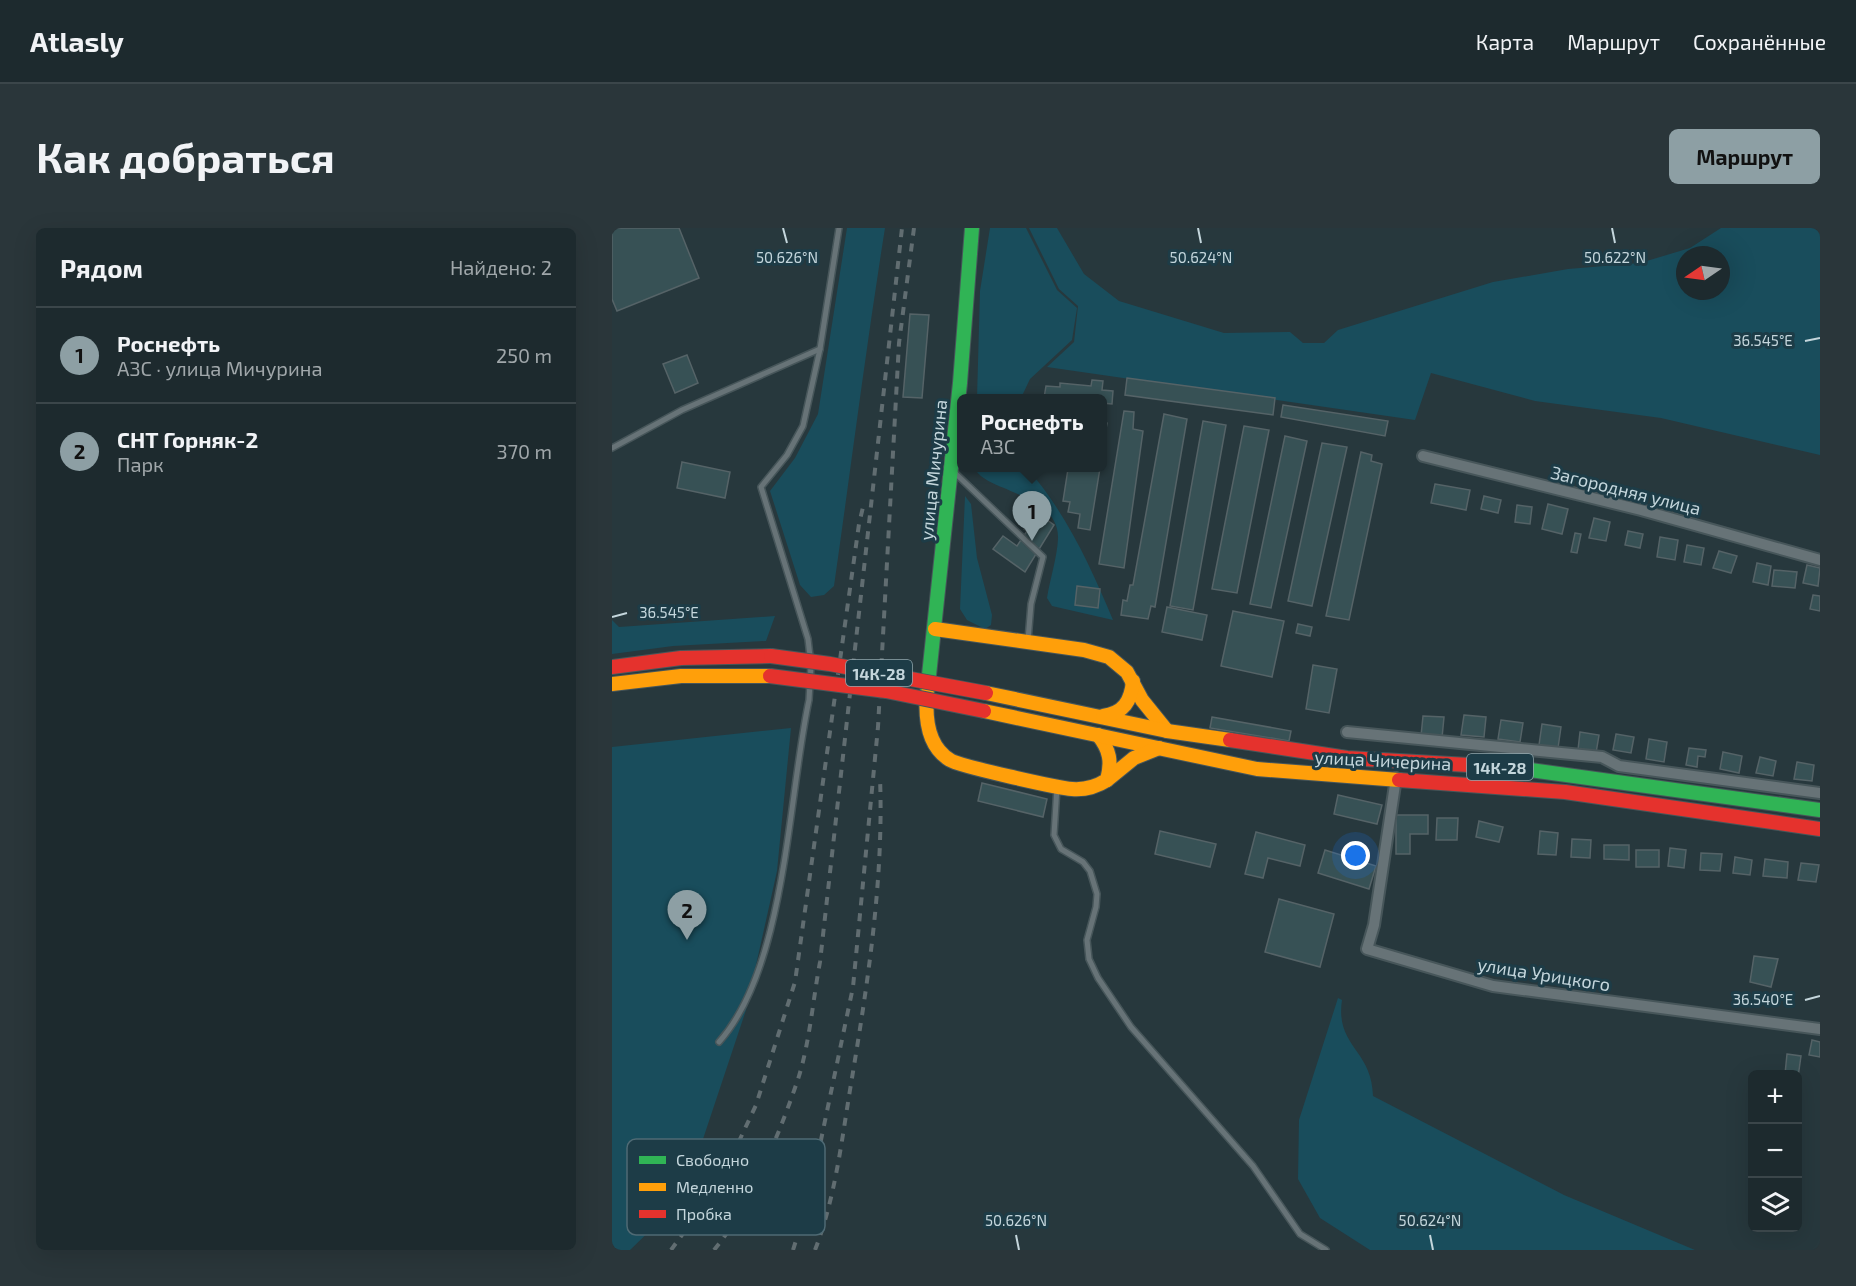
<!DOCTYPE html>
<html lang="ru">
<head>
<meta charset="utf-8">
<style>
  :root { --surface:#1d2a2e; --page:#2a363a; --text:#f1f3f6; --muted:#a0a7aa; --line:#3b464a; --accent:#8d9fa4 }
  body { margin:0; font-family:"Exo 2",sans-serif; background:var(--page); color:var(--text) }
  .controls { position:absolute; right:18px; bottom:18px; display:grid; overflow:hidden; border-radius:9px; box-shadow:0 6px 24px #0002 }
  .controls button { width:54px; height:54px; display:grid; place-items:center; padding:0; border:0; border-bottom:2px solid var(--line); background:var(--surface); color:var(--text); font:30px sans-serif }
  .compass { position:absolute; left:1064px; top:18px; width:54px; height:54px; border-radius:50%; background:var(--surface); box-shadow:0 6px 24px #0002; rotate:257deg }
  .you { position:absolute; left:744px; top:628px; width:21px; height:21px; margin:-15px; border:4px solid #fff; border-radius:50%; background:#1a73e8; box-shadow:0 0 0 9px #1a73e833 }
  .badge { display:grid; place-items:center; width:39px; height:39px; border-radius:50%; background:var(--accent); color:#111; font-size:20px; font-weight:700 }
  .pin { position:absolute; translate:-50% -50px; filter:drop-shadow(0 2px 3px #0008) }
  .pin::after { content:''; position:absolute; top:32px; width:21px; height:18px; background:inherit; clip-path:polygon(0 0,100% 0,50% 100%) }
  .popup { position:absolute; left:345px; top:166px; width:150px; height:78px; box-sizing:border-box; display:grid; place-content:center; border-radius:9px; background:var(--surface); filter:drop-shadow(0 2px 4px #0005); font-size:20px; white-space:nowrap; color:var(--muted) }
  .popup b { font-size:22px; color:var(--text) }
  .popup::after { content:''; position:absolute; left:50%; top:100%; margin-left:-12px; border:12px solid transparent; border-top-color:var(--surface) }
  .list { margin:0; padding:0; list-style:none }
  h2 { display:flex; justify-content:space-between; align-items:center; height:78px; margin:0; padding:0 24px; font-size:26px }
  h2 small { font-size:20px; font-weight:400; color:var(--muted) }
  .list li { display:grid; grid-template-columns:39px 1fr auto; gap:18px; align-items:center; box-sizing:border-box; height:96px; padding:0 24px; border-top:2px solid var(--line) }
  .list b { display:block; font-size:22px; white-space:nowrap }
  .list p { margin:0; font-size:20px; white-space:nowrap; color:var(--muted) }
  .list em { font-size:20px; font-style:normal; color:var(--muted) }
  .icon { flex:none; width:33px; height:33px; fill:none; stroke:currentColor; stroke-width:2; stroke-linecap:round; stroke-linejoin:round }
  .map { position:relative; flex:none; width:1208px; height:1022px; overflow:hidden; border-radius:9px }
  header { display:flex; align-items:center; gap:36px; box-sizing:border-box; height:84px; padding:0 30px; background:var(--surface); border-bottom:2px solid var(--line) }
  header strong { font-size:28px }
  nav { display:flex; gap:33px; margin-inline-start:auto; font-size:21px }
  .intro { display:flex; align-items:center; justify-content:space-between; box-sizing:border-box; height:144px; padding:0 36px }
  h1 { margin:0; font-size:42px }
  .button { padding:15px 27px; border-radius:9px; background:var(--accent); color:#111; font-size:21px; font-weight:700 }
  main { display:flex; gap:36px; padding:0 36px }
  aside { flex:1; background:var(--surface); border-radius:9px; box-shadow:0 6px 24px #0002 }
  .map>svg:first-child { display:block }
</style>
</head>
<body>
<header>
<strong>Atlasly</strong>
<nav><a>Карта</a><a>Маршрут</a><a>Сохранённые</a></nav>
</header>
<div class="intro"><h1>Как добраться</h1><a class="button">Маршрут</a></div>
<main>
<aside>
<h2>Рядом<small>Найдено: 2</small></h2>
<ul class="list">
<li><span class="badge">1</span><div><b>Роснефть</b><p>АЗС · улица Мичурина</p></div><em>250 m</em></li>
<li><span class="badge">2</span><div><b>СНТ Горняк-2</b><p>Парк</p></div><em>370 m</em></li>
</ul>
</aside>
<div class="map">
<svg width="1208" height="1022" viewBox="0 0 1208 1022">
  <rect width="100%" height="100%" fill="#27383d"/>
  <g fill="#194d5c" fill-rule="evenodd">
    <path d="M235,0H273C254,119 239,239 222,358L212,367L199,369L188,357L158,263L183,230L206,186Z"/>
    <polygon points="378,0 414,0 445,62 465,80 460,112 418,151 409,170 365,170 368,63"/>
    <path d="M417,0H445L472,46L507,73L612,105L678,104L691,115H712L726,102L881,54L956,41L1028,35L1078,20L1109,0H1208V227L1049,190L923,173L819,145L803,192L435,139L462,114L466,78L447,61ZM1073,27H1109V63H1073Z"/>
    <path d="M363,240H415C454,285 478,337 501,392L440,378L435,370C438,351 445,330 446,311C448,265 370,263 363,240Z"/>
    <polygon points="353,268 359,276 365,330 380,387 379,397 373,401 355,392 348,381"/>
    <polygon points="163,388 154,413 61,418 0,426 0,392 7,399"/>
    <polygon points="179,500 165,643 134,782 84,932 49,992 18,1022 0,1022 0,519"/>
    <path d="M726,770L730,772C723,819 760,821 761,868L952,967L1083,1022H758L708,990L686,951L687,892Z"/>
  </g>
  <g fill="#375155" stroke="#556367" stroke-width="1.5">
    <polygon points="0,0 67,0 87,50 5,83 0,71"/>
    <polygon points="298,86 317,87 310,170 291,169"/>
    <polygon points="75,127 86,155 63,165 51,136"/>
    <polygon points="515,150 663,170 661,187 513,167"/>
    <polygon points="480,152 491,153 490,162 501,163 500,176 490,175 490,170 432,170 434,158 448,159 448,155 479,158"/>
    <polygon points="671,177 776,193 773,208 669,189"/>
    <polygon points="512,183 522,184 521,201 531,203 512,340 487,336"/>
    <polygon points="552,186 575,191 543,379 539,378 536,391 509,387 511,372 515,373 518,357 521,357"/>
    <polygon points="591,193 614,197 581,382 558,378"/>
    <polygon points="490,194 495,195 490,225"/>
    <polygon points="632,198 657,202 625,365 600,361"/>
    <polygon points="673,208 695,213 659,380 638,376"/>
    <polygon points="710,215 735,219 700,378 676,373"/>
    <polygon points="749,224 760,227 759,233 770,236 737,392 714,388"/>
    <polygon points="70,234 118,244 113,270 65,260"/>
    <polygon points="463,240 488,240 478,302 466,300 468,286 456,284 458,274 451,273 456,241 462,242"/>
    <polygon points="823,256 858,262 854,282 819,275"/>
    <polygon points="872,268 889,272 886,285 869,281"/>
    <polygon points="936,276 956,281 950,306 930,301"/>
    <polygon points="905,277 920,279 918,296 903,294"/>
    <polygon points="424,284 442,297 413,344 381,321 391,308 405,318 415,303 412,301"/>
    <polygon points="982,290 998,294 994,313 977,310"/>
    <polygon points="1016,303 1031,306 1028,320 1013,317"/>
    <polygon points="963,305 969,306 965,325 959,324"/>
    <polygon points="1048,309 1066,312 1063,332 1045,329"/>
    <polygon points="1075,317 1092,320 1089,337 1072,334"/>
    <polygon points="1107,323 1125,328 1119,345 1101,340"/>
    <polygon points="1145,335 1159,338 1156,357 1141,354"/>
    <polygon points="1195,337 1208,340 1206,358 1191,355"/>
    <polygon points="1162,342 1185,344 1183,360 1160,358"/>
    <polygon points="465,358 488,361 486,380 463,377"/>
    <polygon points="1201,367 1208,368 1208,383 1198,381"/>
    <polygon points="555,379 595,387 590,412 550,404"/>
    <polygon points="621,383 672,393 660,449 609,438"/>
    <polygon points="686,396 700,399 698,408 684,405"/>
    <polygon points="701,437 725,441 717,485 694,481"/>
    <polygon points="852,487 874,489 872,509 849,507"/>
    <polygon points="811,488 832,489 830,510 809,508"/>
    <polygon points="600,489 679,503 677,513 598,500"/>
    <polygon points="889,492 911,495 908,514 886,511"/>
    <polygon points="930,496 949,499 946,520 927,517"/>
    <polygon points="968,504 987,507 984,525 966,522"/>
    <polygon points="1004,506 1022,509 1019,525 1001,522"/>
    <polygon points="1037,511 1055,514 1052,534 1034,531"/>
    <polygon points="1077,520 1094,522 1093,529 1086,528 1085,539 1074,537"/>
    <polygon points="1111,524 1130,528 1127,545 1108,541"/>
    <polygon points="1148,529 1164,533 1161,548 1144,545"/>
    <polygon points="1185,534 1202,537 1200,553 1182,551"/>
    <polygon points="370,555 435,571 431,589 366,573"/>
    <polygon points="726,567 770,577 765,596 722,586"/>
    <polygon points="784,587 816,587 816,606 798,606 798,626 784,626"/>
    <polygon points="825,590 846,590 845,612 824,612"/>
    <polygon points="867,593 891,599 887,614 864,609"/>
    <polygon points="548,603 604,616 598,639 543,626"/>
    <polygon points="928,603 946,605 944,627 926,626"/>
    <polygon points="644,604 693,617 688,638 656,630 651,650 633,646"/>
    <polygon points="960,611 979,612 978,630 959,629"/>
    <polygon points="992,617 1017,617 1017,632 992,631"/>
    <polygon points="1058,620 1074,622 1072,640 1056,638"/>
    <polygon points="713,622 764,638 757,661 706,645"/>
    <rect x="1024" y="622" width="23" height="17"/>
    <polygon points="1089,625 1110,626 1108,643 1088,642"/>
    <polygon points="1123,629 1140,632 1138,647 1121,645"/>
    <polygon points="1153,631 1176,634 1175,650 1151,648"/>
    <polygon points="1189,635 1207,637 1204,654 1186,652"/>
    <polygon points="667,671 722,686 708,739 653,724"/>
    <polygon points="1142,728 1166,731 1159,759 1138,754"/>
    <polygon points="1200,812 1208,814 1208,829 1197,827"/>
    <polygon points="1175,826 1189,828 1186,849 1173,846"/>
  </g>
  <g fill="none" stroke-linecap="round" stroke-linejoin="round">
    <g stroke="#47565a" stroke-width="8">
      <g id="lane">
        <polyline points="0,220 70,182 208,121"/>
        <polyline points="342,244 431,329 419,376 416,412"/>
        <polyline points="445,559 442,607 449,621 471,634 478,643 485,666 484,679 475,712 477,731 486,750 519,799 641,938 688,1006 714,1022"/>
        <path d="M107,814C174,739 176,569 197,472L199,437L196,411L149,259L175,227L191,198L208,121L227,0"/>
      </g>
    </g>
    <g stroke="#47565a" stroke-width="14">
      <g id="street">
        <polyline points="811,228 1029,282 1208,332"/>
        <polyline points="735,504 990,529 1007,538 1208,565"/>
        <polyline points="784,550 762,697 755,721 881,758 1208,801"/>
      </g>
    </g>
    <g stroke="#47565a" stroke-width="16">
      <g id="fast">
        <polyline points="315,466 348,155 360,0"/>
        <polyline points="874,538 904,540 1208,582"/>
      </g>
    </g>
    <g stroke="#47565a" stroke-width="16">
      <g id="slow">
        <polyline points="323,401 472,422 497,429 515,444 530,472 555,503"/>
        <polyline points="0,456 69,448 158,448"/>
        <polyline points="374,465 555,503 618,512"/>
        <path d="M315,466C313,490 315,518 338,532C347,538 446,560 460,561C473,562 484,559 495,552C500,534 498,522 486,507"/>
        <polyline points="372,483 645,541 787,552"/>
        <path d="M491,488C512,485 519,473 521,453"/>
        <polyline points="495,552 522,530 547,520"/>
      </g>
    </g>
    <g stroke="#47565a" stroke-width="16">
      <g id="jam">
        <polyline points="0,439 69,430 159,428"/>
        <polyline points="618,512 735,530 874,538"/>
        <polyline points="787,552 953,564 1208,601"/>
      </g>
    </g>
    <use href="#lane" stroke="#677377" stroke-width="5"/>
    <use href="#street" stroke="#677377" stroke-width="10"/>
    <use href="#fast" stroke="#30b455" stroke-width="14"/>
    <use href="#slow" stroke="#ff9f0a" stroke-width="14"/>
    <use href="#jam" stroke="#e5322d" stroke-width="14"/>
    <g stroke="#616d71" stroke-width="4" stroke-dasharray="8 8" stroke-linecap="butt">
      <polyline points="59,1022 106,958 144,877 183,754 247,296 252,275"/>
      <path d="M102,1022C137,981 170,900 187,848C198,812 201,771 208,734L290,0"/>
      <polyline points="181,1022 196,974 241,759 266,499 287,115 302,0"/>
      <path d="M203,1022C223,970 229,917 238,862C255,760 272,653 268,550"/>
    </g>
    <g stroke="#47565a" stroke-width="16" stroke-linecap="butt">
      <g id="jam-bridge">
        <polyline points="159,428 218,436 374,465"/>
        <polyline points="158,448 274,463 372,483"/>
      </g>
    </g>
    <use href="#jam-bridge" stroke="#e5322d" stroke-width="14"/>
  </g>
  <path fill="none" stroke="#c4d6dc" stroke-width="2" d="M171,0L175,15M586,0L589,15M1000,0L1003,15M1193,113L1208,110M0,389L15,385M1193,772L1208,768M404,1007L407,1022M818,1007L821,1022"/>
  <g text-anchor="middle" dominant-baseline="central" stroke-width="6" stroke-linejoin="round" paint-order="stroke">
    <g fill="#1d3c47" stroke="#92a8af" stroke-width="1.5">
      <rect x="234" y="432" width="66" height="26" rx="4.5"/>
      <rect x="855" y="526" width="66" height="26" rx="4.5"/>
    </g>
    <g font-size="16" font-weight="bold" fill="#c4d6dc">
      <text x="267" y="445">14К-28</text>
      <text x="888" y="539">14К-28</text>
    </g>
    <g font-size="18" fill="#c4d6dc" stroke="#1d3c47">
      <text transform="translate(321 242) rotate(-84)">улица Мичурина</text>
      <text transform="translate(1014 262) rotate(14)">Загородняя улица</text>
      <text transform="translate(771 532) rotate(3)">улица Чичерина</text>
      <text transform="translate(932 746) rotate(9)">улица Урицкого</text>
    </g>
  </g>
  <rect x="15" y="911" width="198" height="96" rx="9" fill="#1d3c47" stroke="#4f6a74" stroke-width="1.5"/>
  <rect x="27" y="928" width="27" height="8" fill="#30b455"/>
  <rect x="27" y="955" width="27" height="8" fill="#ff9f0a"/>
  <rect x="27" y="982" width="27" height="8" fill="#e5322d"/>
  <g font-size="16" fill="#c4d6dc">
    <text x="64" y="938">Свободно</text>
    <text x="64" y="965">Медленно</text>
    <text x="64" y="992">Пробка</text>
  </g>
  <g font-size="15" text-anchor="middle" fill="#c4d6dc" stroke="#1d3c47" stroke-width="6" stroke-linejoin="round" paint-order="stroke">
    <text x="175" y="35">50.626°N</text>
    <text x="589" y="35">50.624°N</text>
    <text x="1003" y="35">50.622°N</text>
    <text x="1151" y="118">36.545°E</text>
    <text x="57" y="390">36.545°E</text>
    <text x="1151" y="777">36.540°E</text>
    <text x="404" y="998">50.626°N</text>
    <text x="818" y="998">50.624°N</text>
  </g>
</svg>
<div class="controls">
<button>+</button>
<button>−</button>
<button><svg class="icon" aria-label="layers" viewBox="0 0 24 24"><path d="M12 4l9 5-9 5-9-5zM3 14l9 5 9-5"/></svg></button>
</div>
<svg class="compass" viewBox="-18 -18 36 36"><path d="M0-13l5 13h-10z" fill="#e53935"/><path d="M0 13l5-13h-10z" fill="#a0a7aa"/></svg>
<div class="you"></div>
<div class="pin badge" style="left:420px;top:313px">1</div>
<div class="popup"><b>Роснефть</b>АЗС</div>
<div class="pin badge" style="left:75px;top:712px">2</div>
</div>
</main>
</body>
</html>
